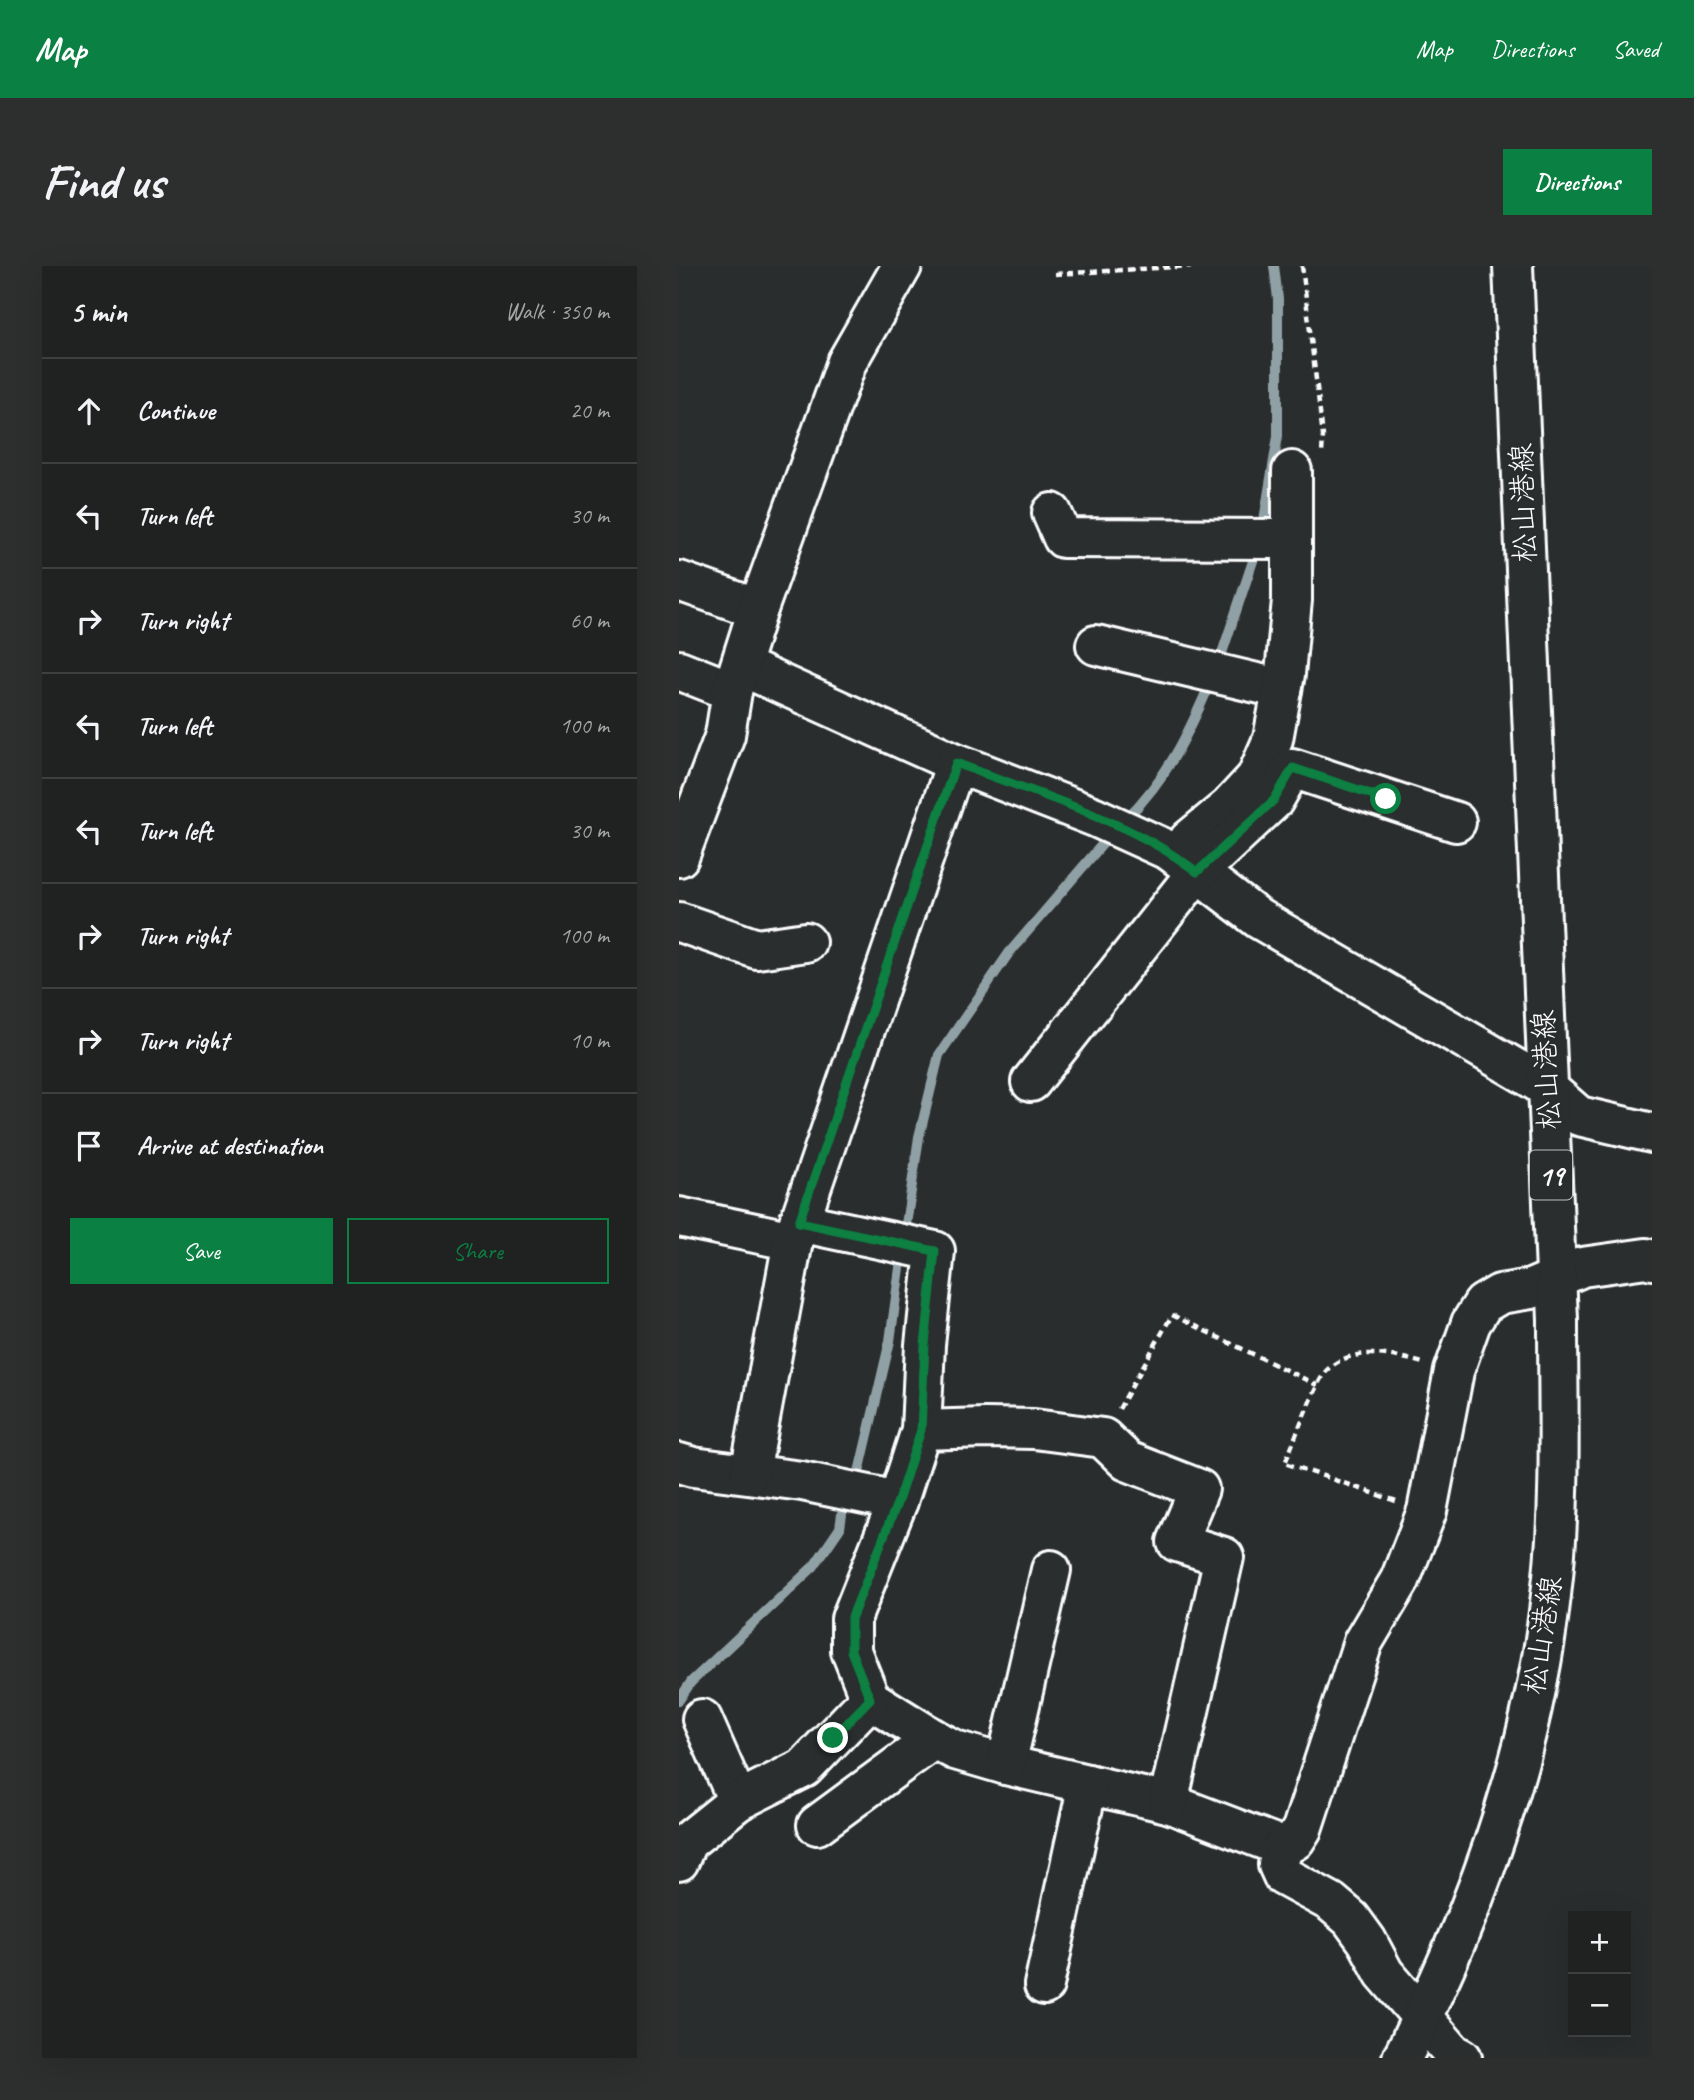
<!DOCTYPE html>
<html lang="en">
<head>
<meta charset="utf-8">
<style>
  :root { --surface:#202222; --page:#2d2f2f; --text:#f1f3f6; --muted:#a2a4a5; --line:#3d3f40; --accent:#0b8043 }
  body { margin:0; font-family:Caveat,"Klee One",sans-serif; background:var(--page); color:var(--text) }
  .controls { position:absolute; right:21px; bottom:21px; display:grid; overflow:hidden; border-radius:0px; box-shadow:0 7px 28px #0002 }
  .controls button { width:63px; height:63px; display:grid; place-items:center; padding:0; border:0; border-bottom:2px solid var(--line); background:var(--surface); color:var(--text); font:35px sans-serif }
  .stop { position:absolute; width:21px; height:21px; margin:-16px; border:5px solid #0b8043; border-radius:50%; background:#fff }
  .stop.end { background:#0b8043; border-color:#fff; box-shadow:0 2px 7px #0008 }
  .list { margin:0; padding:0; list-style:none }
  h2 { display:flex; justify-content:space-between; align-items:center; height:91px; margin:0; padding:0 28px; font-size:30px }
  h2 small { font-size:23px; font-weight:400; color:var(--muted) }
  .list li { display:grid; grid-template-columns:46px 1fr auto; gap:21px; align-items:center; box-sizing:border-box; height:105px; padding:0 28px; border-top:2px solid var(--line) }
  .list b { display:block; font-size:26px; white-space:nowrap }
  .list em { font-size:23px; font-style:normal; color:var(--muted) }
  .actions { display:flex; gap:14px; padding:21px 28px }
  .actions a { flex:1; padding:16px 0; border:2px solid var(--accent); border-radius:0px; text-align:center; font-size:24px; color:var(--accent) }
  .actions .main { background:var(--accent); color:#fff }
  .icon { flex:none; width:38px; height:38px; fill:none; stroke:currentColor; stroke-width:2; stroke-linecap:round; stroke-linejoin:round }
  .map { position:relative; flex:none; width:973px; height:1792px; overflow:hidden; border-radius:0px }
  header { display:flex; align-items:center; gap:42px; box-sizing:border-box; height:98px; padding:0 35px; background:var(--accent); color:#fff }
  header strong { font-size:33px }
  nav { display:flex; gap:38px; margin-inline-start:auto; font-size:24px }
  .intro { display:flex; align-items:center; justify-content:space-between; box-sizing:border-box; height:168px; padding:0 42px }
  h1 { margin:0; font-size:49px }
  .button { padding:18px 32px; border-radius:0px; background:var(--accent); color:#fff; font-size:24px; font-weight:700 }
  main { display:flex; gap:42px; padding:0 42px }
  aside { flex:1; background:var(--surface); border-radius:0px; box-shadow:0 7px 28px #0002 }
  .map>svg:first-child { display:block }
</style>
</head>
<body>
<header>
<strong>Map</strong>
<nav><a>Map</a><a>Directions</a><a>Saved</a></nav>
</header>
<div class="intro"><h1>Find us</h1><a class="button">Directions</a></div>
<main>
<aside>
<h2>5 min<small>Walk · 350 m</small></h2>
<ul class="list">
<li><svg class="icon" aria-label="ahead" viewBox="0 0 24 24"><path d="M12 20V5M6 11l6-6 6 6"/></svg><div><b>Continue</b></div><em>20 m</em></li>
<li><svg class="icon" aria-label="left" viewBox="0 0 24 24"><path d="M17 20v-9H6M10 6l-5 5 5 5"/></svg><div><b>Turn left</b></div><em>30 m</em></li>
<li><svg class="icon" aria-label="right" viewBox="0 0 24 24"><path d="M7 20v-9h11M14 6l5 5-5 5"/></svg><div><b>Turn right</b></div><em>60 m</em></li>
<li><svg class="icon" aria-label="left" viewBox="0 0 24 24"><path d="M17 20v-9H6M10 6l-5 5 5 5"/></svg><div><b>Turn left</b></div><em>100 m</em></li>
<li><svg class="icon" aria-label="left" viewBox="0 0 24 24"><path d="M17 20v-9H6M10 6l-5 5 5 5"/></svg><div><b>Turn left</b></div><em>30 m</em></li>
<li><svg class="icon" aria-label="right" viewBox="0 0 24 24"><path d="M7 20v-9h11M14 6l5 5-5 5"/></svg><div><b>Turn right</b></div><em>100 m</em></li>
<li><svg class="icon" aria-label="right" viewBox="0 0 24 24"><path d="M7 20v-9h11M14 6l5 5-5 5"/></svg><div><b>Turn right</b></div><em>10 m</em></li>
<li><svg class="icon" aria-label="arrive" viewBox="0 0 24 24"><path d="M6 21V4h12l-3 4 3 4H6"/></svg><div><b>Arrive at destination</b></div></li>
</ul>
<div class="actions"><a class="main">Save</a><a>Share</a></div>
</aside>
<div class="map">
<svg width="973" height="1792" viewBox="0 0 973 1792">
  <rect width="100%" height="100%" fill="#2a2d2e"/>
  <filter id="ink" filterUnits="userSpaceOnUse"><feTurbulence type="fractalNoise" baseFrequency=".0143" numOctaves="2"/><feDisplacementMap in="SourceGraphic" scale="14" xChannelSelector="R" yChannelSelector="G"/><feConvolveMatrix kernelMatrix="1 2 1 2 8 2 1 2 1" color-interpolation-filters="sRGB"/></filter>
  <g filter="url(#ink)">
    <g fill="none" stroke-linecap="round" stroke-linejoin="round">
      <g stroke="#90a1a6" stroke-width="10">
        <polyline points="583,266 599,170 599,33 595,0"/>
        <polyline points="539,399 579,280"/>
        <path d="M446,554C489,511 509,469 533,413"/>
        <polyline points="225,972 240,871 260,789 330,687 433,567"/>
        <polyline points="177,1219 211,1075 223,987"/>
        <polyline points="0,1434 12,1416 135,1300 161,1262 164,1241 169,1235"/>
      </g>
      <g stroke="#fff" stroke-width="44">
        <g id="minor">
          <polyline points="373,247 384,272 613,273"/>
          <polyline points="0,315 79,343"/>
          <polyline points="417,379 603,423"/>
          <polyline points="62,400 277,497 416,551 491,585 580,653 846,808 868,822 900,850 973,867"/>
          <polyline points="0,404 53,425"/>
          <polyline points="510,574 550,541 577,512 594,473 606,408 613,334 613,205"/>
          <polyline points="0,591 46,469 53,425 79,343 168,96 223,0"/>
          <polyline points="0,656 78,683 127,676"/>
          <polyline points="352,816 518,606 595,534 613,502 777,556"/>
          <polyline points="0,951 114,975"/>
          <polyline points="120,956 256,985 246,1079 242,1164 219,1235 172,1353 172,1385 191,1433 255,1473 276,1484 327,1499 489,1537 604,1581 599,1599 604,1610 652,1636 672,1653 688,1675 705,1707 774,1787 783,1792"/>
          <polyline points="242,1164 307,1162 355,1163 424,1172 448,1195 520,1223 498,1276 545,1291 489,1537"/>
          <polyline points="0,1197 14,1201 123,1215 219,1235"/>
          <polyline points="71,1207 114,975 277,497"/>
          <polyline points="23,1453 59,1535"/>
          <polyline points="327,1499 372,1304"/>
          <polyline points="138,1559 255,1473"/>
          <polyline points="604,1581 616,1574 623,1563 684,1376 721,1314 748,1245 775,1105 792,1057 804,1038 821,1028 852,1023 903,1001 967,992 973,994"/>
          <polyline points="0,1595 8,1576 59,1535 125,1502 191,1433"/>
          <polyline points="365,1719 409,1518"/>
        </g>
      </g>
      <g stroke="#fff" stroke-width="44">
        <path id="major" d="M723,1792C796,1648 854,1491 872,1329C883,1238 879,1145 879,1054L834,0"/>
      </g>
      <g stroke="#fff" stroke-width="4.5" stroke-dasharray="7 5" stroke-linecap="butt">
        <polyline points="623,0 644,170 643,188"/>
        <polyline points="376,8 512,0"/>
        <polyline points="440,1143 493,1049 638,1119"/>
        <path d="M717,1235L606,1197C614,1178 637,1113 649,1103C676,1079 714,1089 744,1097"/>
      </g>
      <use href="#minor" stroke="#2a2d2e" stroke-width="38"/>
      <use href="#major" stroke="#2a2d2e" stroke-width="38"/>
    </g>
  </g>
  <g fill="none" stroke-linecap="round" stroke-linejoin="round" filter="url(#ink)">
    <path stroke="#0b8043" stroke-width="9" d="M154,1472L191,1433L172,1385V1353L219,1235L242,1164L246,1079L256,985L120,956L277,497C357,528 451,554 518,606L595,534L614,502L707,533"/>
  </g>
  <g text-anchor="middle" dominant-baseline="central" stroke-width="5" stroke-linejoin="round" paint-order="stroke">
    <rect fill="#2a2d2e" stroke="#bfc0c0" stroke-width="2" x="851" y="884.5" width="42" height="49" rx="5"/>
    <g font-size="28" font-weight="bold" fill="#fff">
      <text x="872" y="909">19</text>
    </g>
    <g font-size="30" fill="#fff" stroke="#2a2d2e">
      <text transform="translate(844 237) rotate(-92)">松山港線</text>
      <text transform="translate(867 804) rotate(-93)">松山港線</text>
      <text transform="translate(863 1369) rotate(-81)">松山港線</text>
    </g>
  </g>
</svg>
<div class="controls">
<button>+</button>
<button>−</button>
</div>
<div class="stop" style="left:707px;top:533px"></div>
<div class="stop end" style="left:154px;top:1472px"></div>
</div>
</main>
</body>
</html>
